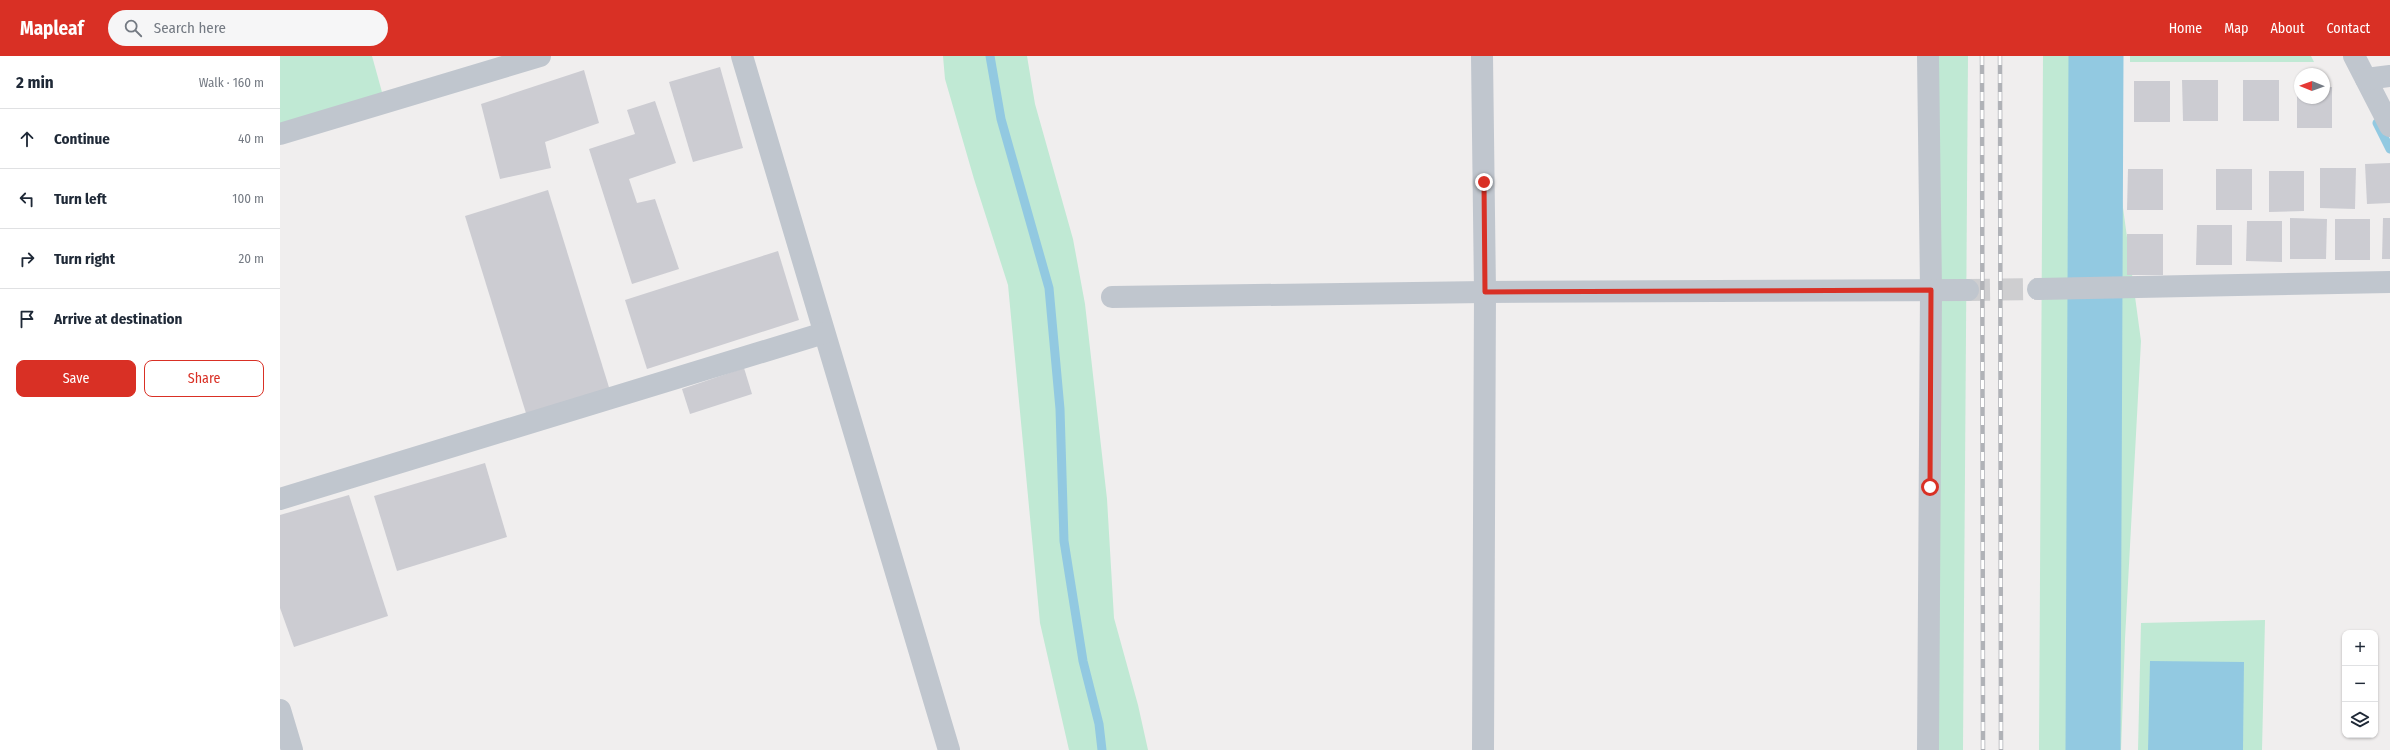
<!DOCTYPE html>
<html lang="en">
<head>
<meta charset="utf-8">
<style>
  :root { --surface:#fff; --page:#f6f6f7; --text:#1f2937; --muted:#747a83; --line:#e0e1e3; --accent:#d93025 }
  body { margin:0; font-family:"Fira Sans Condensed",sans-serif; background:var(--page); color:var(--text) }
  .controls { position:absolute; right:12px; bottom:12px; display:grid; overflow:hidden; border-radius:8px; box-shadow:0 1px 3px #0004 }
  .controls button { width:36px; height:36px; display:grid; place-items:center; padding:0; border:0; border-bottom:1px solid var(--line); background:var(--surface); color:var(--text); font:20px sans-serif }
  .compass { position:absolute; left:2014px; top:12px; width:36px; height:36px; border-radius:50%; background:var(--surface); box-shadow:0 1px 3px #0004; rotate:271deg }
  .stop { position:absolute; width:12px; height:12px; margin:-9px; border:3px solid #d93025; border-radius:50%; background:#fff }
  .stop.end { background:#d93025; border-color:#fff; box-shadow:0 1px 4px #0008 }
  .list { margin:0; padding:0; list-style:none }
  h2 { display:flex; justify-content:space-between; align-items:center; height:52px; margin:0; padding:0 16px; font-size:17px }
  h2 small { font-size:13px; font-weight:400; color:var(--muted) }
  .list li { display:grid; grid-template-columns:26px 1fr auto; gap:12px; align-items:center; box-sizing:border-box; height:60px; padding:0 16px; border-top:1px solid var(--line) }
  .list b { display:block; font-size:15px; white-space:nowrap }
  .list em { font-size:13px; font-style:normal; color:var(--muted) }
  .actions { display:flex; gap:8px; padding:12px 16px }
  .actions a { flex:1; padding:9px 0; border:1px solid var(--accent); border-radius:8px; text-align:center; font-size:14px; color:var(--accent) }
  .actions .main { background:var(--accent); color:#fff }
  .icon { flex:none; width:22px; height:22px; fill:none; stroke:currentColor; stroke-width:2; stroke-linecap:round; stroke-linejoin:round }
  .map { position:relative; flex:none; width:2110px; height:694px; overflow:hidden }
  header { display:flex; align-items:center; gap:24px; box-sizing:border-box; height:56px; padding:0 20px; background:var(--accent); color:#fff }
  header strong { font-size:19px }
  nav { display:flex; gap:22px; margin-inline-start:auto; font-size:14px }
  .search { width:280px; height:36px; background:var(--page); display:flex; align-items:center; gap:10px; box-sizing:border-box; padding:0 14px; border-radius:22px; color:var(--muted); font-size:15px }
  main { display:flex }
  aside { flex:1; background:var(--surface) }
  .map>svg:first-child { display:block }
</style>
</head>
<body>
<header>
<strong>Mapleaf</strong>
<div class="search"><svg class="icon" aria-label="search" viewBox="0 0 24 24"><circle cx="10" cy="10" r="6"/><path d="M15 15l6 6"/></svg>Search here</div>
<nav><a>Home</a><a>Map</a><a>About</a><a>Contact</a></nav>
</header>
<main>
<aside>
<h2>2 min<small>Walk · 160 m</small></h2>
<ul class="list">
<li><svg class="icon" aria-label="ahead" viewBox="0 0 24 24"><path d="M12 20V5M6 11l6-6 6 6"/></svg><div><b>Continue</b></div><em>40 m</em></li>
<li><svg class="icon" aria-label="left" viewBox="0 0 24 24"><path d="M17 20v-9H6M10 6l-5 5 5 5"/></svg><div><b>Turn left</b></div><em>100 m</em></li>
<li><svg class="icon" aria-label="right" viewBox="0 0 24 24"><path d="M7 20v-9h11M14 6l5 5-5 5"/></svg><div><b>Turn right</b></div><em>20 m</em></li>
<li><svg class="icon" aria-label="arrive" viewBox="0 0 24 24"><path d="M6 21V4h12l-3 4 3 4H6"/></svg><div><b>Arrive at destination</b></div></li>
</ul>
<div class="actions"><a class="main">Save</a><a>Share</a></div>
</aside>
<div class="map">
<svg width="2110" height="694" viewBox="0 0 2110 694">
  <rect width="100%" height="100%" fill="#f0eeee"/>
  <g fill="#c0e9d4">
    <polygon points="0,0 92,0 105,47 0,78"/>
    <polygon points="663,0 747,0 755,48 793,183 805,248 827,443 834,562 858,649 868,694 789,694 760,567 728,229 694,123 665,23"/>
    <polygon points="1652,0 1688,0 1683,694 1648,694"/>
    <polygon points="1763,0 1833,0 1832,70 1861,285 1845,583 1841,694 1759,694"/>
    <polygon points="1850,0 2031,0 2034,6 1850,6"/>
    <polygon points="1985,564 1982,694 1858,694 1861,567"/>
  </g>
  <polygon fill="#92c9e1" points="1870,605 1964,606 1963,694 1868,694"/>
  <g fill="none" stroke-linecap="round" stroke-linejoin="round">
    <g stroke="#92c9e1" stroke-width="9">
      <polyline points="710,0 721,63 769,232 780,353 784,485 803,605 819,668 822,694"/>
      <polyline points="2097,67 2110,93"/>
    </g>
    <polyline stroke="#92c9e1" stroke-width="55" points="1813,694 1816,0"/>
  </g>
  <g fill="#ccccd2">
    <polygon points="440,11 463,92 413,106 389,26"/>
    <polygon points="304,14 319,67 265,86 271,112 220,123 201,48"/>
    <polygon points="1902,24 1938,24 1938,65 1903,65"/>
    <rect x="1963" y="24" width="36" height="41"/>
    <rect x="1854" y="25" width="36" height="41"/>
    <polygon points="2017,31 2020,31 2020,42 2044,42 2044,31 2052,31 2052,72 2017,72"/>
    <polygon points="375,45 396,107 349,123 357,147 375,143 399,213 352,228 309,93 355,78 347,54"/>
    <polygon points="2110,107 2110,147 2087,148 2085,108"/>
    <polygon points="2040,112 2076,112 2075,153 2040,152"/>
    <polygon points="1848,113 1883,113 1883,154 1847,154"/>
    <rect x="1936" y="113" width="36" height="41"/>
    <polygon points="1989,115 2024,115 2024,155 1989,156"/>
    <polygon points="268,134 332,341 249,367 185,160"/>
    <polygon points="2010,162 2047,163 2046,203 2010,203"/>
    <polygon points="2103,162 2110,162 2110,203 2102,203"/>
    <rect x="2055" y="163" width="35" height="41"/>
    <polygon points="1967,165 2002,165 2002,206 1966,205"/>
    <polygon points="1917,169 1952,169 1952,209 1916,209"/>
    <rect x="1847" y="178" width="36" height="41"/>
    <polygon points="498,195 519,264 367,313 345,244"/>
    <polygon points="464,312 472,338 410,358 402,333"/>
    <polygon points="205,407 227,481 117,515 94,440"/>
    <polygon points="69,439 108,560 14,591 0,552 0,459"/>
  </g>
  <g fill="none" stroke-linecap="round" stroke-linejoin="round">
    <polyline stroke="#ceced0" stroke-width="22" stroke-dasharray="22 11" stroke-linecap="butt" points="1688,234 1758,233"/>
    <g stroke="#c0c6ce" stroke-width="22">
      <polyline points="462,0 669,694"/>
      <polyline points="1202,0 1205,236 1203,694"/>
      <polyline points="1648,0 1651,234 1648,694"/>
      <polyline points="2074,0 2110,70"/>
      <polyline points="2086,23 2110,20"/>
      <polyline points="0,78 260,0"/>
      <polyline points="1758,233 2110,226"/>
      <polyline points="832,241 1205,236 1688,234"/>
      <polyline points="0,443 544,277"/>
    </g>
    <polyline stroke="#c0c6ce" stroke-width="22" points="0,654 12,694"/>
    <g stroke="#b0b2b7" stroke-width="4.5">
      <g id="rail">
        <polyline points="1702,0 1703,694"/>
        <polyline points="1720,0 1721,694"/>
      </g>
    </g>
    <use href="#rail" stroke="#fff" stroke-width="3" stroke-dasharray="9" stroke-linecap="butt"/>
  </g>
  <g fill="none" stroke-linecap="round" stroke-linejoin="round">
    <polyline stroke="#d93025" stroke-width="5" points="1204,126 1205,236 1651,234 1650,431"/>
  </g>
</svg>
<div class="controls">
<button>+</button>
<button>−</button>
<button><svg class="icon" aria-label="layers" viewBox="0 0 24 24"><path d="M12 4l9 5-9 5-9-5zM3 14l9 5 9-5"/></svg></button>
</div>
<svg class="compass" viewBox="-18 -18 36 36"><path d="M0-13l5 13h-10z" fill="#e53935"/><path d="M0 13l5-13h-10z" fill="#747a83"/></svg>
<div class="stop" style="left:1650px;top:431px"></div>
<div class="stop end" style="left:1204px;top:126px"></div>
</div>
</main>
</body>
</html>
